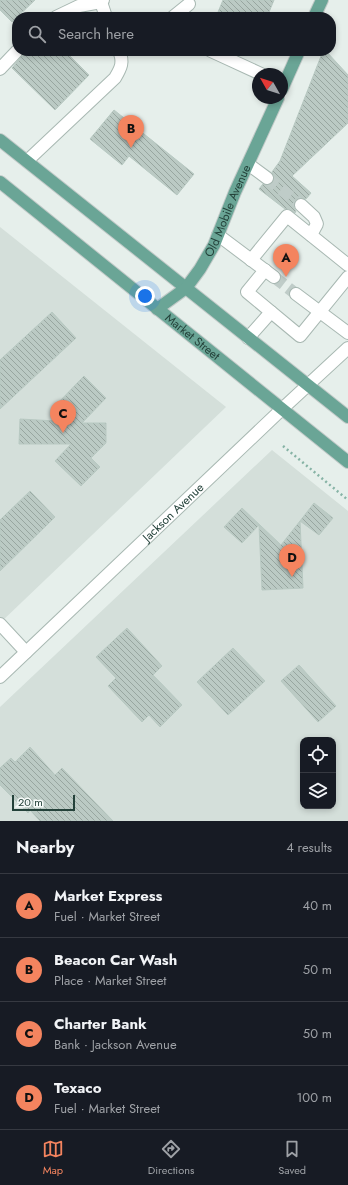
<!DOCTYPE html>
<html lang="en">
<head>
<meta charset="utf-8">
<style>
  :root { --surface:#171b24; --page:#20242c; --text:#f1f3f6; --muted:#9ea1a6; --line:#363941; --accent:#f4845f }
  body { margin:0; font-family:Jost,sans-serif; background:var(--page); color:var(--text) }
  .controls { position:absolute; right:12px; bottom:12px; display:grid; overflow:hidden; border-radius:8px; box-shadow:0 2px 6px #0003 }
  .controls button { width:36px; height:36px; display:grid; place-items:center; padding:0; border:0; border-bottom:1px solid var(--line); background:var(--surface); color:var(--text); font:20px sans-serif }
  .compass { position:absolute; left:252px; top:68px; width:36px; height:36px; border-radius:50%; background:var(--surface); box-shadow:0 2px 6px #0003; rotate:309deg }
  .scale { position:absolute; left:12px; bottom:10px; width:63px; box-sizing:border-box; padding-left:4px; border:2px solid #24423a; border-top:0; font-size:11px; line-height:14px; white-space:nowrap; color:#24423a; -webkit-text-stroke:3px #f7fbf9; paint-order:stroke }
  .you { position:absolute; left:145px; top:296px; width:14px; height:14px; margin:-10px; border:3px solid #fff; border-radius:50%; background:#1a73e8; box-shadow:0 0 0 6px #1a73e833 }
  .badge { display:grid; place-items:center; width:26px; height:26px; border-radius:50%; background:var(--accent); color:#111; font-size:13px; font-weight:700 }
  .pin { position:absolute; translate:-50% -33px; filter:drop-shadow(0 1px 2px #0008) }
  .pin::after { content:''; position:absolute; top:21px; width:14px; height:12px; background:inherit; clip-path:polygon(0 0,100% 0,50% 100%) }
  .list { margin:0; padding:0; list-style:none }
  h2 { display:flex; justify-content:space-between; align-items:center; height:52px; margin:0; padding:0 16px; font-size:17px }
  h2 small { font-size:13px; font-weight:400; color:var(--muted) }
  .list li { display:grid; grid-template-columns:26px 1fr auto; gap:12px; align-items:center; box-sizing:border-box; height:64px; padding:0 16px; border-top:1px solid var(--line) }
  .list b { display:block; font-size:15px; white-space:nowrap }
  .list p { margin:0; font-size:13px; white-space:nowrap; color:var(--muted) }
  .list em { font-size:13px; font-style:normal; color:var(--muted) }
  .icon { flex:none; width:22px; height:22px; fill:none; stroke:currentColor; stroke-width:2; stroke-linecap:round; stroke-linejoin:round }
  .map { position:relative; flex:none; width:348px; height:821px; overflow:hidden }
  .search { position:absolute; background:var(--surface); box-shadow:0 2px 6px #0003; left:12px; right:12px; top:12px; height:44px; display:flex; align-items:center; gap:10px; box-sizing:border-box; padding:0 14px; border-radius:16px; color:var(--muted); font-size:15px }
  .sheet { height:308px; background:var(--surface) }
  nav { display:flex; justify-content:space-around; align-items:center; box-sizing:border-box; height:56px; border-top:1px solid var(--line); background:var(--surface); font-size:11px; color:var(--muted) }
  nav a { display:grid; justify-items:center; gap:2px }
  nav .on { color:var(--accent) }
  .map>svg:first-child { display:block }
</style>
</head>
<body>
<div class="map">
<svg width="348" height="821" viewBox="0 0 348 821">
  <defs>
    <pattern id="building-back-hatch" width="6" height="6" patternUnits="userSpaceOnUse"><rect width="6" height="6" fill="#bbcac4"/><path d="M-1 5l2 2M0 0l6 6M5-1l2 2" fill="none" stroke="#98a6a0"/></pattern>
  </defs>
  <rect width="100%" height="100%" fill="#e6efeb"/>
  <g fill="#d4dfda" fill-rule="evenodd">
    <polygon points="0,227 226,407 0,623"/>
    <path d="M272,450L348,511V821H0V707ZM303,740H333V806H303Z"/>
  </g>
  <g fill="url(#building-back-hatch)" stroke="#b8c9c2">
    <polygon points="0,0 35,0 12,22 0,10"/>
    <polygon points="223,0 274,0 267,17 216,17"/>
    <polygon points="24,51 65,51 89,75 55,110 12,68 22,56"/>
    <polygon points="323,51 326,51 348,75 348,123 292,176 311,193 306,199 299,198 295,200 294,204 294,208 296,211 295,213 289,209 285,209 259,189 263,184 270,185 273,182 274,178 272,172 280,161"/>
    <polygon points="114,110 194,174 177,195 129,156 122,165 90,139"/>
    <polygon points="52,312 76,338 0,409 0,360"/>
    <polygon points="84,376 106,398 82,423 106,423 106,443 91,458 100,467 81,486 55,461 71,444 19,444 20,419 56,421 57,404"/>
    <polygon points="30,491 55,517 0,571 0,520"/>
    <polygon points="314,503 333,518 319,535 300,521"/>
    <polygon points="242,508 281,545 300,521 303,588 262,590 259,525 242,543 224,527"/>
    <polygon points="127,628 162,666 153,675 182,705 160,727 149,715 142,722 108,686 116,678 96,657"/>
    <polygon points="233,648 265,681 228,715 197,682"/>
    <polygon points="299,665 336,706 318,722 281,681"/>
    <polygon points="30,747 55,775 62,768 113,821 40,821 30,810 28,813 0,785 0,768 11,758 15,762"/>
  </g>
  <g fill="none" stroke-linecap="round" stroke-linejoin="round">
    <g stroke="#bfccc8" stroke-width="12" stroke-dasharray="12 6" stroke-linecap="butt">
      <polyline points="267,178 301,205"/>
      <polyline points="274,277 296,294"/>
    </g>
    <g stroke="#a8b8b2" stroke-width="14">
      <g id="minor">
        <polyline points="101,2 106,17"/>
        <polyline points="56,17 79,6 101,2 103,0"/>
        <polyline points="173,17 189,4"/>
        <polyline points="211,51 261,74"/>
        <polyline points="0,69 17,51"/>
        <path d="M27,161L115,78C121,68 124,62 119,51"/>
        <polyline points="248,164 267,178"/>
        <polyline points="301,205 314,217 317,224 311,235"/>
        <polyline points="218,235 274,277"/>
        <polyline points="251,260 287,216 348,265"/>
        <polyline points="265,270 247,292 300,336 348,277"/>
        <polyline points="296,294 348,333"/>
        <polyline points="248,338 271,312"/>
        <polyline points="0,624 26,652"/>
        <path id="s1" d="M0,677L282,409L348,348"/>
      </g>
    </g>
    <g stroke="#c2cac8" stroke-width="14">
      <g id="major">
        <polyline points="314,17 322,0"/>
        <polyline points="282,89 299,51"/>
        <polyline points="0,140 348,417"/>
        <path id="s2" d="M0,182L348,462"/>
        <path id="s3" d="M157,309L186,288L200,269L214,245L235,192L278,98"/>
      </g>
    </g>
    <polyline stroke="#86b3a5" stroke-width="2.5" stroke-dasharray="2 3" stroke-linecap="butt" points="283,446 348,500"/>
    <use href="#minor" stroke="#fff" stroke-width="12"/>
    <use href="#major" stroke="#6aa596" stroke-width="12"/>
  </g>
  <g text-anchor="middle" dominant-baseline="central" stroke-width="3" stroke-linejoin="round" paint-order="stroke">
    <g font-size="12" fill="#24423a" stroke="#f7fbf9">
      <text stroke="none"><textPath href="#s3" startOffset="124">Old Mobile Avenue</textPath></text>
      <text stroke="none"><textPath href="#s2" startOffset="247">Market Street</textPath></text>
      <text stroke="none"><textPath href="#s1" startOffset="239">Jackson Avenue</textPath></text>
    </g>
  </g>
</svg>
<div class="controls">
<button><svg class="icon" aria-label="locate" viewBox="0 0 24 24"><circle cx="12" cy="12" r="6"/><path d="M12 2v4M12 18v4M2 12h4M18 12h4"/></svg></button>
<button><svg class="icon" aria-label="layers" viewBox="0 0 24 24"><path d="M12 4l9 5-9 5-9-5zM3 14l9 5 9-5"/></svg></button>
</div>
<svg class="compass" viewBox="-18 -18 36 36"><path d="M0-13l5 13h-10z" fill="#e53935"/><path d="M0 13l5-13h-10z" fill="#9ea1a6"/></svg>
<div class="scale">20 m</div>
<div class="you"></div>
<div class="pin badge" style="left:286px;top:277px">A</div>
<div class="pin badge" style="left:131px;top:148px">B</div>
<div class="pin badge" style="left:63px;top:433px">C</div>
<div class="pin badge" style="left:292px;top:577px">D</div>
<div class="search"><svg class="icon" aria-label="search" viewBox="0 0 24 24"><circle cx="10" cy="10" r="6"/><path d="M15 15l6 6"/></svg>Search here</div>
</div>
<section class="sheet">
<h2>Nearby<small>4 results</small></h2>
<ul class="list">
<li><span class="badge">A</span><div><b>Market Express</b><p>Fuel · Market Street</p></div><em>40 m</em></li>
<li><span class="badge">B</span><div><b>Beacon Car Wash</b><p>Place · Market Street</p></div><em>50 m</em></li>
<li><span class="badge">C</span><div><b>Charter Bank</b><p>Bank · Jackson Avenue</p></div><em>50 m</em></li>
<li><span class="badge">D</span><div><b>Texaco</b><p>Fuel · Market Street</p></div><em>100 m</em></li>
</ul>
</section>
<nav>
<a class="on"><svg class="icon" aria-label="map" viewBox="0 0 24 24"><path d="M3 6l6-2 6 2 6-2v14l-6 2-6-2-6 2zM9 4v14M15 6v14"/></svg>Map</a>
<a><svg class="icon" aria-label="directions" viewBox="0 0 24 24"><path d="M12 3l9 9-9 9-9-9zM9 14v-3h6M13 9l2 2-2 2"/></svg>Directions</a>
<a><svg class="icon" aria-label="saved" viewBox="0 0 24 24"><path d="M7 4h10v16l-5-4-5 4z"/></svg>Saved</a>
</nav>
</body>
</html>
